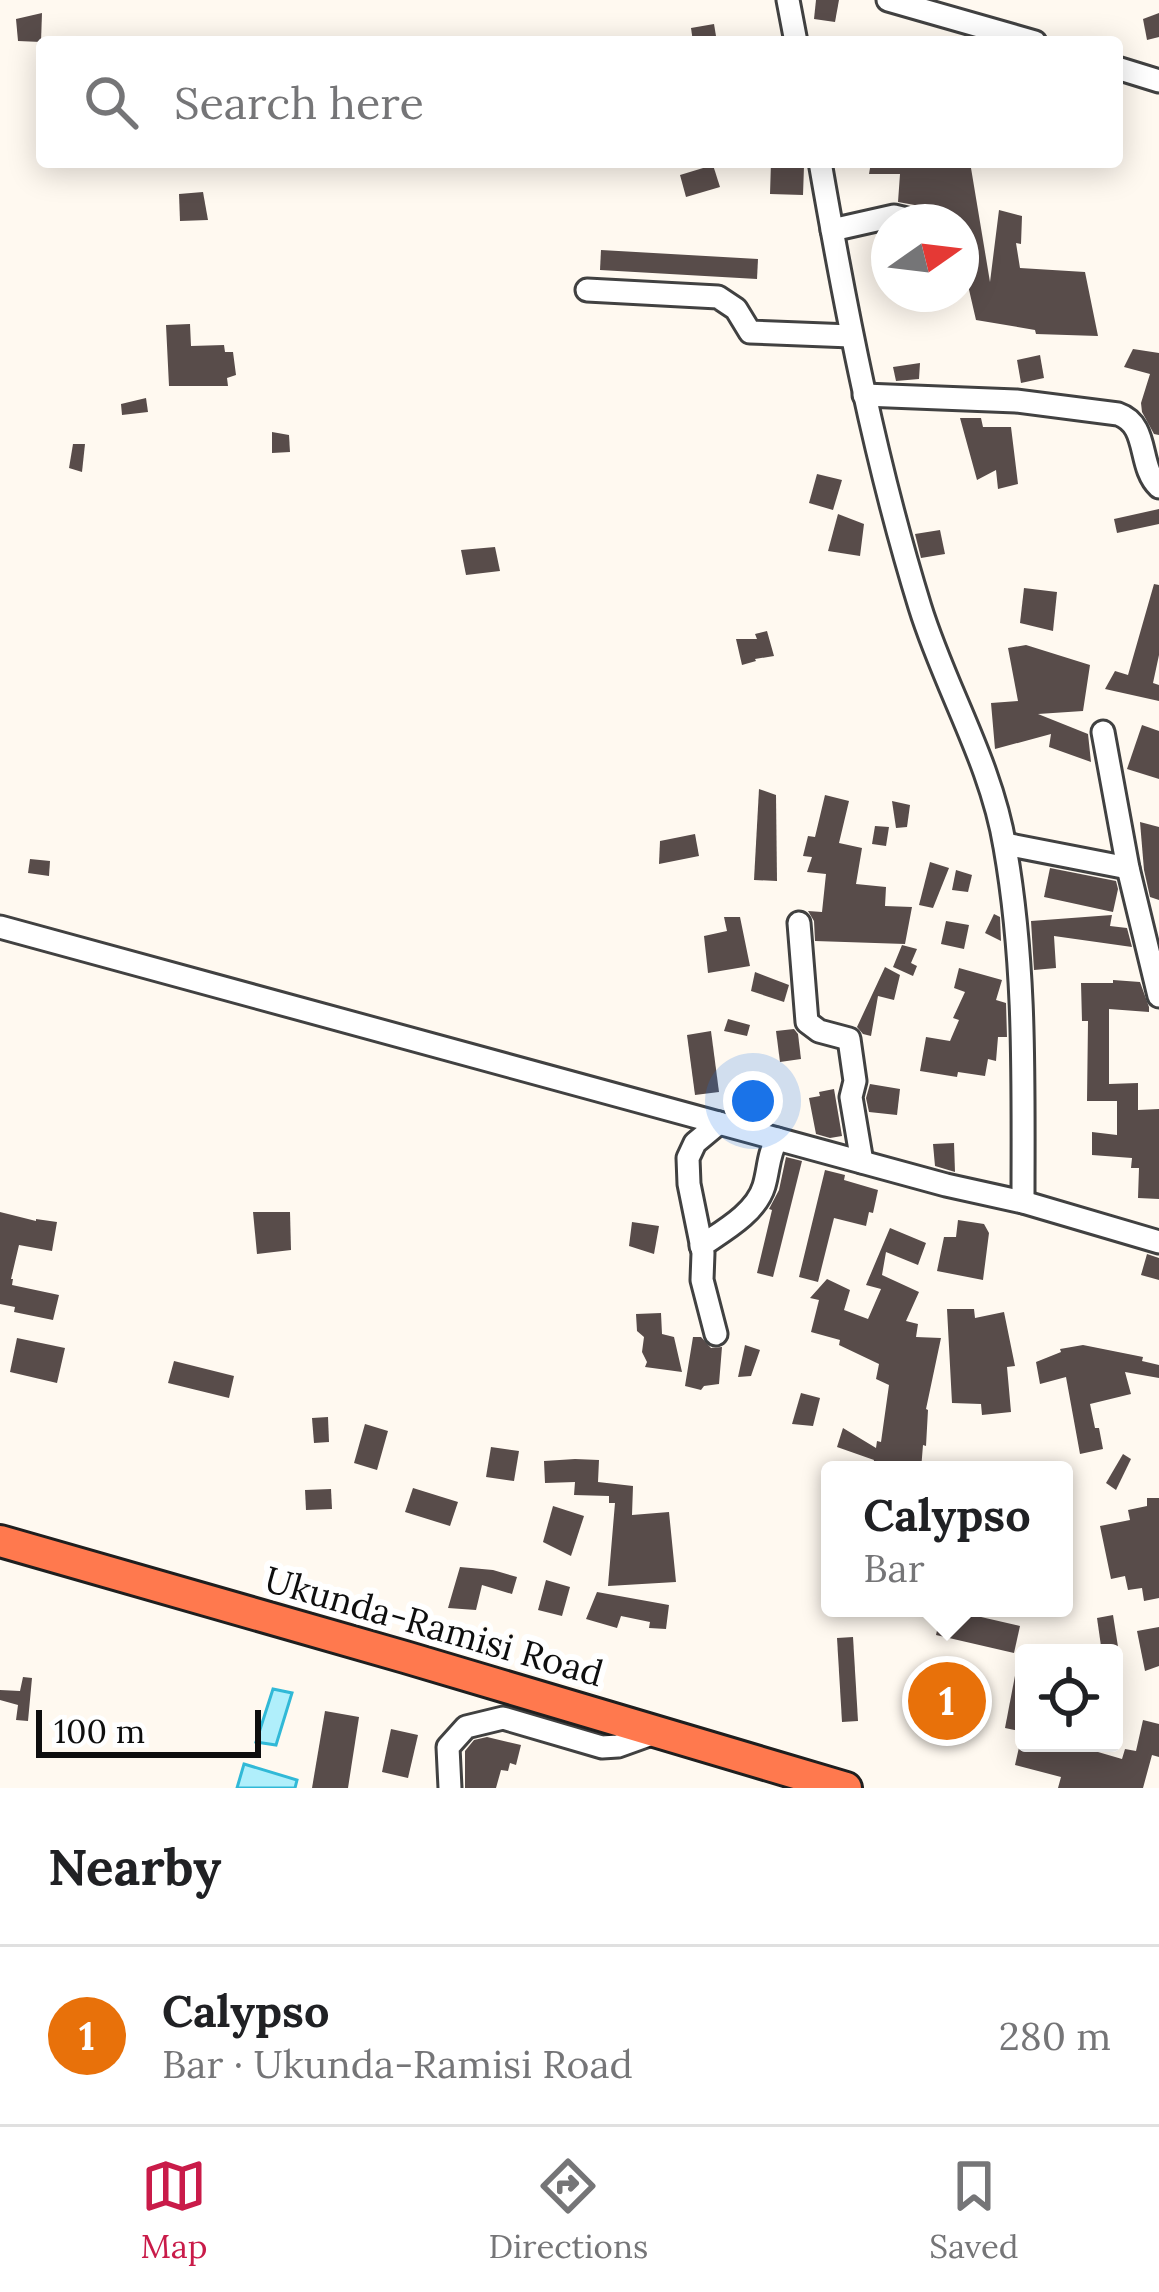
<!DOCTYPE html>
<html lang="en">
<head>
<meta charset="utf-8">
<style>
  :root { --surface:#fff; --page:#f6f6f6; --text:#202124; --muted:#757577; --line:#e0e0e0; --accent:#c91b49 }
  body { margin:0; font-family:Lora,serif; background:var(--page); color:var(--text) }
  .controls { position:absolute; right:36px; bottom:36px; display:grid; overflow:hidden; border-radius:12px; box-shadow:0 6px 30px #0003 }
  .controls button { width:108px; height:108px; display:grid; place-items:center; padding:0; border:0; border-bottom:3px solid var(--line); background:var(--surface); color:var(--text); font:60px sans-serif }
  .compass { position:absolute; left:871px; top:204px; width:108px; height:108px; border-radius:50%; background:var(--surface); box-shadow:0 6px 30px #0003; rotate:76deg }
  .scale { position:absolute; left:36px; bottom:30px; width:225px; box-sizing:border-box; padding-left:12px; border:6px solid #0e0e0e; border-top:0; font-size:33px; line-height:42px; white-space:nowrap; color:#0e0e0e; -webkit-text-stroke:9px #fff; paint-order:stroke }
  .you { position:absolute; left:753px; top:1101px; width:42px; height:42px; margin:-30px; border:9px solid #fff; border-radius:50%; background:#1a73e8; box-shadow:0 0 0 18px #1a73e833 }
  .badge { display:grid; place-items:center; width:78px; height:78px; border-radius:50%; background:var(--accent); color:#fff; font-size:39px; font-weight:700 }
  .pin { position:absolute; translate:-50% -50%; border:6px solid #fff; box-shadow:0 3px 12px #0006 }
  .popup { position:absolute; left:821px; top:1461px; width:252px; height:156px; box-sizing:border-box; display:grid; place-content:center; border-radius:12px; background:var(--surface); filter:drop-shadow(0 3px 9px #0005); font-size:39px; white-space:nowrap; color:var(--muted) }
  .popup b { font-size:45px; color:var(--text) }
  .popup::after { content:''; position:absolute; left:50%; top:100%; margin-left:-24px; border:24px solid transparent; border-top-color:var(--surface) }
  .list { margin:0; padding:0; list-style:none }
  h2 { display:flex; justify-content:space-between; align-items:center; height:156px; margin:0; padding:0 48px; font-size:51px }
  h2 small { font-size:39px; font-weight:400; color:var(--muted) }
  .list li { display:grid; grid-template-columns:78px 1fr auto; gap:36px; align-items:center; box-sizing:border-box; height:180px; padding:0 48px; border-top:3px solid var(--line) }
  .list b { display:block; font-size:45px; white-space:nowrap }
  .list p { margin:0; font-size:39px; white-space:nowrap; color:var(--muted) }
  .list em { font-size:39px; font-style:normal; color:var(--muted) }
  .icon { flex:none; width:66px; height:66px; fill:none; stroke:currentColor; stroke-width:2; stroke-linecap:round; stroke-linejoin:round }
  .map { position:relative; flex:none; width:1159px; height:1788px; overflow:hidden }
  .search { position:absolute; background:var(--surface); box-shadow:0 6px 30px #0003; left:36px; right:36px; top:36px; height:132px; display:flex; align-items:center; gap:30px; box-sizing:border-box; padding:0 42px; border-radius:12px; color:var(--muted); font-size:45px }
  .sheet { height:336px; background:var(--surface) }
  nav { display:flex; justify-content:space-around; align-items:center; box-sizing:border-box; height:168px; border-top:3px solid var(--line); background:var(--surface); font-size:33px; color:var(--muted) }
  nav a { display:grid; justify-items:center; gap:6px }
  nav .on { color:var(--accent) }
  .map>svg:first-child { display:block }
</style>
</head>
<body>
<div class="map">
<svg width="1159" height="1788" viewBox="0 0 1159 1788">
  <rect width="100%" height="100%" fill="#fff9f0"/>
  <g fill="#b0effb" stroke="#31b9d7" stroke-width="3">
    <polygon points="273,1689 292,1693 276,1745 256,1742"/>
    <polygon points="244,1764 297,1780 295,1788 237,1788"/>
  </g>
  <g fill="#584c4a">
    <polygon points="816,0 839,0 835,22 814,19"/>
    <polygon points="42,13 41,42 18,41 16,19"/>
    <polygon points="1159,13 1159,37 1147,40 1143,19"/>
    <polygon points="714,24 717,42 693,42 691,28"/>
    <polygon points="771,162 799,162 799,166 804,166 803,195 770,194"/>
    <polygon points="871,162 970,162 990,282 999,210 1022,216 1021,244 1016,243 1020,268 1085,272 1098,336 1036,334 1035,330 976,320 961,255 961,218 942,210 898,202 900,174 869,174"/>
    <polygon points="713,165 720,187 686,197 680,175"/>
    <polygon points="203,192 208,220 180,221 179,194"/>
    <polygon points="601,250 758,259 757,279 600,270"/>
    <polygon points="190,324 191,346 224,345 225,352 233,352 236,375 227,378 228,386 169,386 166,325"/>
    <polygon points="1133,349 1159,353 1159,435 1154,434 1142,412 1141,403 1150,374 1124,367"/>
    <polygon points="1040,355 1044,378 1021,383 1017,360"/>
    <polygon points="920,363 919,379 896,381 893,367"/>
    <polygon points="146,398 148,412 122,415 121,404"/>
    <polygon points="960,418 981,418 983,427 1011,427 1018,484 998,489 996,470 977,480"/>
    <polygon points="272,432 289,435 290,452 272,453"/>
    <polygon points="73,444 85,444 82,472 69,468"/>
    <polygon points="817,474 842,480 833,510 809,503"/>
    <polygon points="1159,509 1159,524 1117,533 1114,519"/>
    <polygon points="838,514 864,524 860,556 828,551"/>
    <polygon points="940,530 945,554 921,558 915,534"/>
    <polygon points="495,547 500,571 466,575 461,550"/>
    <polygon points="1154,584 1159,585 1159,655 1153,683 1159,685 1159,701 1105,689 1115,671 1128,675"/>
    <polygon points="1024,588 1057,592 1053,631 1020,623"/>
    <polygon points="767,631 774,656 755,659 756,661 742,665 736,639 757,639 755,634"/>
    <polygon points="1026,645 1090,665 1083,711 1038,714 1088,734 1091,762 1049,747 1051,734 995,749 991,703 1018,701 1008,648"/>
    <polygon points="1142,725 1159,731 1159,779 1127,769"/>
    <polygon points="759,789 776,795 777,881 754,880"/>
    <polygon points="825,795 849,801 839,843 862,848 856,884 886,887 885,906 912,907 905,944 815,941 814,921 808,911 822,912 826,874 807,872 812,857 803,856 808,836 815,837"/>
    <polygon points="892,801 910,805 907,827 896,828"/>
    <polygon points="1140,822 1159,827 1159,900 1150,897 1144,870"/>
    <polygon points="875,826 889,827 886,846 872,844"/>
    <polygon points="695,834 699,856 659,864 660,841"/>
    <polygon points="30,859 50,861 49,876 28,873"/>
    <polygon points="930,862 949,868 933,908 919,905"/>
    <polygon points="1050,868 1116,881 1118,889 1113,912 1044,897"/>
    <polygon points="956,870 972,875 968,892 952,890"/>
    <polygon points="994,914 1000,917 1001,941 985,933"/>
    <polygon points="1112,915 1110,926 1127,928 1132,947 1054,936 1056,968 1034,970 1031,921"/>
    <polygon points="724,917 740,917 750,966 708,973 704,936 727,931"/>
    <polygon points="946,921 969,925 964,949 941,944"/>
    <polygon points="902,945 917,949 911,963 917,966 913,976 893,967"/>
    <polygon points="885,967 900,975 894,1000 878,996 871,1036 863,1034 857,1027"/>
    <polygon points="959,968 1002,980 996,1000 1006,1003 1007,1037 998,1037 996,1061 988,1059 985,1076 958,1072 957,1077 920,1071 926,1037 950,1041 959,1020 953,1018 965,992 954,988"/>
    <polygon points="755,972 789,985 784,1002 751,991"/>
    <polygon points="1113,980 1140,982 1149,1007 1149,1012 1109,1009 1109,1084 1138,1083 1138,1110 1159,1109 1159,1199 1138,1198 1139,1168 1131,1168 1132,1158 1092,1155 1092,1132 1117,1135 1117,1101 1087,1101 1088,1021 1082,1021 1081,983 1113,983"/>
    <polygon points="728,1019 750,1025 747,1036 724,1031"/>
    <polygon points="794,1029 798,1034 801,1059 780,1062 776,1031"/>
    <polygon points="711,1031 719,1092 695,1095 687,1035"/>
    <polygon points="870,1084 900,1089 897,1115 869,1112 866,1098"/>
    <polygon points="834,1089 842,1136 830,1138 816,1134 809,1098 820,1096 819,1092"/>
    <polygon points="954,1143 955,1172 935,1166 933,1144"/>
    <polygon points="786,1157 802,1161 773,1277 757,1273 772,1210 769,1209 779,1190"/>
    <polygon points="825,1170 845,1175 844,1180 878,1190 873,1213 869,1212 866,1226 834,1218 818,1282 799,1277"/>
    <polygon points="0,1212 36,1221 36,1219 57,1222 52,1251 19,1245 11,1279 13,1279 12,1285 59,1295 53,1320 14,1312 15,1307 0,1304"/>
    <polygon points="253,1212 290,1212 291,1250 257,1254"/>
    <polygon points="958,1220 984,1224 989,1233 983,1280 937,1271 944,1237 956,1237"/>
    <polygon points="632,1222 659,1226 654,1254 629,1246"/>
    <polygon points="890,1228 926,1243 918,1265 886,1252 882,1275 919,1292 906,1321 918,1324 916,1337 941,1338 926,1409 928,1410 926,1446 923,1445 921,1470 872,1470 874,1460 837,1447 843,1428 876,1448 877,1441 881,1442 889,1385 876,1379 879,1364 839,1345 840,1340 811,1332 819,1300 810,1298 827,1279 850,1290 844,1310 868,1319 881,1289 866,1285"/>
    <polygon points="1147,1254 1159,1258 1159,1280 1141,1275"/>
    <polygon points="947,1309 974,1309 975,1318 1004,1312 1015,1366 1007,1367 1011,1412 982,1415 981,1404 952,1403"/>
    <polygon points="661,1313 662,1334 674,1337 682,1372 645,1367 647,1362 642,1352 644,1337 637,1331 636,1314"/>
    <polygon points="693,1337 701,1337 711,1348 722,1347 719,1384 704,1386 701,1390 685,1386"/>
    <polygon points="17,1338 65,1348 57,1383 10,1372"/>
    <polygon points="745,1345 760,1350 751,1376 738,1377"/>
    <polygon points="1083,1345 1143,1357 1142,1361 1159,1365 1159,1378 1125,1372 1131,1394 1090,1404 1095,1428 1099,1428 1103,1449 1080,1454 1066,1377 1040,1384 1036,1362 1061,1352 1060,1349"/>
    <polygon points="174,1361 234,1376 229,1398 168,1383"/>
    <polygon points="801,1393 820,1398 813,1426 792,1424"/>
    <polygon points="328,1417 329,1442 314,1443 312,1418"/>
    <polygon points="365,1424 388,1431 377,1470 354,1463"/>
    <polygon points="491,1447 519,1451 514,1481 486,1477"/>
    <polygon points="1123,1454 1131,1459 1116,1490 1106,1483"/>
    <polygon points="575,1459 599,1460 598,1482 633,1486 632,1515 669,1512 676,1582 608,1586 615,1503 609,1503 609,1496 574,1495 575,1482 545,1483 544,1461"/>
    <polygon points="413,1488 458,1502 450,1526 405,1512"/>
    <polygon points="331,1489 332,1509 306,1510 305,1490"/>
    <polygon points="1147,1498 1159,1498 1159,1598 1144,1601 1142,1588 1128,1590 1125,1576 1111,1579 1100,1526 1130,1520 1128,1510 1147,1506"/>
    <polygon points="553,1506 584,1516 571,1556 543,1542"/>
    <polygon points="460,1567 493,1570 517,1577 512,1594 482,1585 476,1610 448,1608"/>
    <polygon points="546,1580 570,1587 562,1616 538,1610"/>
    <polygon points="597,1592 669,1605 666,1629 649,1628 650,1622 621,1616 617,1628 586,1619"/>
    <polygon points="942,1608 1020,1626 1014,1653 936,1635"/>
    <polygon points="1113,1615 1119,1653 1102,1653 1097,1618"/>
    <polygon points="1159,1627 1159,1666 1145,1671 1137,1631"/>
    <polygon points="853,1637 858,1721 842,1722 837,1638"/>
    <polygon points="1018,1660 1024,1660 1024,1732 1005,1728"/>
    <polygon points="23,1677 32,1678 28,1721 16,1720 18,1705 0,1700 0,1690 20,1691"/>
    <polygon points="325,1711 359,1717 348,1788 312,1788"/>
    <polygon points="1143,1720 1159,1724 1159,1757 1152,1755 1143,1788 1058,1788 1061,1777 1015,1765 1020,1743 1100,1743 1098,1752 1122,1759 1125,1749 1136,1751"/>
    <polygon points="391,1729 418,1735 408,1778 382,1772"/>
    <polygon points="487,1737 521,1745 516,1765 510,1763 508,1771 501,1770 496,1788 465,1788 465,1751 474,1740"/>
  </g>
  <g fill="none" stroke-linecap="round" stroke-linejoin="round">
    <g stroke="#414141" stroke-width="27">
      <g id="minor">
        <polyline points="788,0 796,42"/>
        <polyline points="888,0 1035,42"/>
        <polyline points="1117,68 1159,81"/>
        <path d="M820,162C846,312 875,461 920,607C945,688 991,762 1005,847C1026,966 1023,1082 1023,1202"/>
        <polyline points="832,230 894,216 919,222"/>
        <polyline points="587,290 718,297 736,309 750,332 851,336"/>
        <path d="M864,395L1016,401L1118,414C1150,425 1137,466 1159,487"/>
        <polyline points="1103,732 1128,868 1159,996"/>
        <polyline points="1005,844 1128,868"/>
        <polyline points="799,923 807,1022 819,1031 849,1039 855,1081 851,1097 862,1162"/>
        <polyline points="0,927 946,1185 1023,1202 1159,1242"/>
        <path d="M701,1246C723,1231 756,1213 764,1186C769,1169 768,1155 777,1139"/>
        <polyline points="716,1334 702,1280 703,1253 689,1184 688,1158 695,1143 719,1123"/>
        <polyline points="450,1788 448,1747 466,1727 503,1718 602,1747 618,1746 657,1732"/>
      </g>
    </g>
    <g stroke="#1f1f1f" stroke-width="36">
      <polyline id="highway" points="0,1541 405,1657 846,1788"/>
    </g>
    <use href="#minor" stroke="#fff" stroke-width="21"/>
    <use href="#highway" stroke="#ff794e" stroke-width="30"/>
  </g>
  <g text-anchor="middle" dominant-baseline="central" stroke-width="12" stroke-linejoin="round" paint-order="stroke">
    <g font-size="36" fill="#0e0e0e" stroke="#fff">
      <text transform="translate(434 1626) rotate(16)">Ukunda-Ramisi Road</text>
    </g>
  </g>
</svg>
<div class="controls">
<button><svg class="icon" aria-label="locate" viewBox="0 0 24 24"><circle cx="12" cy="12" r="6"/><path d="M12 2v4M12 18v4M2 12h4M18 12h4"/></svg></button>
</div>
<svg class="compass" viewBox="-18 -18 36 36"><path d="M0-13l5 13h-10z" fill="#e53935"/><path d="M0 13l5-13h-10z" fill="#757577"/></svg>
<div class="scale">100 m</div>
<div class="you"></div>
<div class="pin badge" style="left:947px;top:1701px;background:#e8710a">1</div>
<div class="popup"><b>Calypso</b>Bar</div>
<div class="search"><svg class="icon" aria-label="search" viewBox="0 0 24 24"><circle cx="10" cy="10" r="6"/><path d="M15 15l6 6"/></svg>Search here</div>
</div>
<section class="sheet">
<h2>Nearby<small></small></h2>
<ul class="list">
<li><span class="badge" style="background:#e8710a">1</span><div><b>Calypso</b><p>Bar · Ukunda-Ramisi Road</p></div><em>280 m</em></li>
</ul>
</section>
<nav>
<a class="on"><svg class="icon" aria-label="map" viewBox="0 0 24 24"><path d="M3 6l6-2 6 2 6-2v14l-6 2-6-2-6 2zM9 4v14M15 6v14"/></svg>Map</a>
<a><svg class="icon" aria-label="directions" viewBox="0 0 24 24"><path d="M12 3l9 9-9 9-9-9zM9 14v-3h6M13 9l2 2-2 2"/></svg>Directions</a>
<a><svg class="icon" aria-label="saved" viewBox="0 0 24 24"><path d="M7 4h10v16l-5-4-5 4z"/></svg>Saved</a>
</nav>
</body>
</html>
